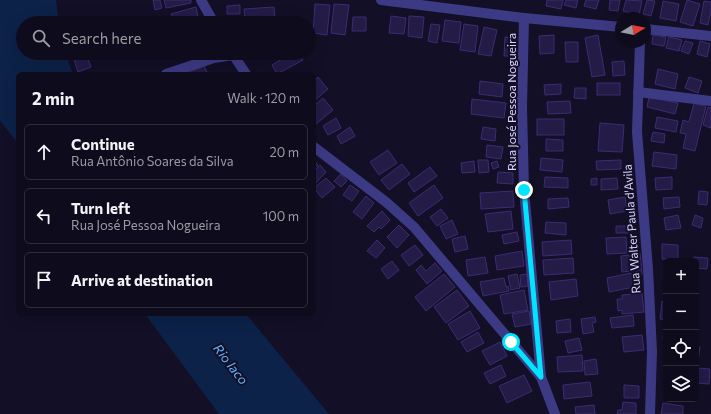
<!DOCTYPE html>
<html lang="en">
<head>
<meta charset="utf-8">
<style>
  :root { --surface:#0e0b1c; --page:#171425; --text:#f1f3f6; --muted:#9b9ba3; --line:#2e2b3b }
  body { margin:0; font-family:Commissioner,sans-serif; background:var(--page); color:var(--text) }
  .controls { position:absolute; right:12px; bottom:12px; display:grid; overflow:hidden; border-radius:6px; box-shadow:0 4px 16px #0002 }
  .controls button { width:36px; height:36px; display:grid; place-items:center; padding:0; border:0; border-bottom:1px solid var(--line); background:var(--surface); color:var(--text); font:20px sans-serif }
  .compass { position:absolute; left:615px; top:12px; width:36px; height:36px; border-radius:50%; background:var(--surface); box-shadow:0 4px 16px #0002; rotate:80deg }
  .stop { position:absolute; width:12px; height:12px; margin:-9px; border:3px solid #00e5ff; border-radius:50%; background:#fff }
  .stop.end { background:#00e5ff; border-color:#fff; box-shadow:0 1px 4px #0008 }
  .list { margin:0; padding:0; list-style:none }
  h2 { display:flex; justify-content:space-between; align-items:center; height:52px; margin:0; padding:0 16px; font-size:17px }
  h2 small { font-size:13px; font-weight:400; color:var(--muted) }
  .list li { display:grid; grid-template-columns:26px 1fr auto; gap:12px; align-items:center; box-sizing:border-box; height:56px; margin:0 8px 8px; padding:0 8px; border:1px solid var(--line); border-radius:6px }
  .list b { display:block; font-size:15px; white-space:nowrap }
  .list p { margin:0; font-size:13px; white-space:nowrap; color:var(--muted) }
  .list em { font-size:13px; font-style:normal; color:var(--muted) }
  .icon { flex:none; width:22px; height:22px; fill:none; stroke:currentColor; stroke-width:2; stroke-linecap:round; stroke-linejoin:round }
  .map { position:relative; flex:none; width:711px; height:414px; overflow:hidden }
  .search { position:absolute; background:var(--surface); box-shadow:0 4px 16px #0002; left:16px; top:16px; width:300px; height:44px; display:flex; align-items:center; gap:10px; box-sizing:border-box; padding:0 14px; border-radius:22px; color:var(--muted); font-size:15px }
  .panel { position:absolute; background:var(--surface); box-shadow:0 4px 16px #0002; left:16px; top:72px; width:300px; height:244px; border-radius:6px }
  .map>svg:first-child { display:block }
</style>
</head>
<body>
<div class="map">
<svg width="711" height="414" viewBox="0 0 711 414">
  <rect width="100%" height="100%" fill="#130f26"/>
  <g fill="#0c2248">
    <polygon points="0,0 56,0 59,23 23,23 23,53 65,53 73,74 18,74 18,144 0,120"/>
    <polygon points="145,314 246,314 329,414 219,414"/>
  </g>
  <g fill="#241b47" stroke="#3b2d73">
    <polygon points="153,0 160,0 162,8 155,10"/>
    <polygon points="164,0 191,0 191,3 166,8"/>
    <polygon points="547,0 563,0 561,9 546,6"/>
    <polygon points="566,0 578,0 576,8 564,5"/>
    <polygon points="586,0 599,0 596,9 584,6"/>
    <polygon points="610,0 620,0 618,11 609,10"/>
    <polygon points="626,0 642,1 639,15 623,11"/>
    <polygon points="647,0 655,1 651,16 643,14"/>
    <polygon points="687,0 700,4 693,26 680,22"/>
    <polygon points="663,1 679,4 676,21 660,18"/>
    <polygon points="704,1 711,2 711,12 708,25 700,23"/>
    <polygon points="315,4 330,5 327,35 313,33"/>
    <polygon points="334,4 349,5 345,35 331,33"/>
    <polygon points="240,5 240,14 227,14 227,6"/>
    <polygon points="196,7 199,21 191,23 174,23 171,14"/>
    <polygon points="274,7 275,20 245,22 244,9"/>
    <polygon points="391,16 406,18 404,34 389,33"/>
    <polygon points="409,16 424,17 422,38 408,36"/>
    <polygon points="353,17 366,17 366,31 352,31"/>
    <polygon points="445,20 461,22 459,43 442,41"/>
    <polygon points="431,24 440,25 437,43 428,41"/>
    <polygon points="464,24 478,26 475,52 460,50"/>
    <polygon points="484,27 497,30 491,56 478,54"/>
    <polygon points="554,35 554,53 540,54 539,36"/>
    <polygon points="598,35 605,75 592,77 585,38"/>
    <polygon points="653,35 666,37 664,46 652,44"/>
    <polygon points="505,37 517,37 517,56 504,56"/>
    <polygon points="669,37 682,40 679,51 666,48"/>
    <polygon points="685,41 693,43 689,54 681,51"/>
    <polygon points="700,41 710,44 707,57 697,54"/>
    <polygon points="565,42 578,42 578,62 566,62"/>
    <polygon points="72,53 86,53 91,67 78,72"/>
    <polygon points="194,53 213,53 213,55 196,60"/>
    <polygon points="292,53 299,53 303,60 277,74 272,65"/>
    <polygon points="624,61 625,75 613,76 612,62"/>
    <polygon points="204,66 208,74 187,74 187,73"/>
    <polygon points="658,69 678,74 675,89 655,84"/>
    <polygon points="318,77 328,89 314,101 314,81"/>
    <polygon points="689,77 702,81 698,93 685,88"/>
    <polygon points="480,81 503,84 502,97 479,94"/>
    <rect x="597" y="83" width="23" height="12"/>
    <polygon points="561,84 561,94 545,95 544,85"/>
    <polygon points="575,88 586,88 586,99 574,98"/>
    <polygon points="649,97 678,103 675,114 647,107"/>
    <polygon points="323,98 333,110 316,124 314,121 314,106"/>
    <polygon points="472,99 506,103 504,118 471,114"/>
    <polygon points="570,101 571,113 548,114 547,102"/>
    <polygon points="694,103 706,106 695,151 683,148 686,134 680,133 683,120 689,122"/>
    <polygon points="708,107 711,108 711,128 703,125"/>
    <polygon points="657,117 678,121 676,132 655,128"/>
    <polygon points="336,118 341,128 328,135 323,126"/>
    <rect x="537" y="119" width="27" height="16"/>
    <polygon points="600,123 624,125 622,152 598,151"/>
    <polygon points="350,127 355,136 341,144 337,136"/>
    <polygon points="483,127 496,129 495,141 481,139"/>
    <polygon points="653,132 665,134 664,143 651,141"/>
    <polygon points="546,139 563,140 563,151 546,151"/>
    <polygon points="487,145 503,147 501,159 486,157"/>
    <polygon points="388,150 397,163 379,175 370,162"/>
    <polygon points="654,152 677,155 676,169 652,166"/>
    <polygon points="541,158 563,160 562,172 540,170"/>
    <polygon points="314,160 318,165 314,168"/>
    <polygon points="478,160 488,160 489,172 479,173"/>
    <polygon points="621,160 621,169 597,170 596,161"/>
    <polygon points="474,161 475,172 462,173 461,163"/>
    <polygon points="497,161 499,167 493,169 491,163"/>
    <polygon points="402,164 410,174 389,190 381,180"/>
    <polygon points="320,165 326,172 314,185 314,171"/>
    <polygon points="430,167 437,176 414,192 408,183"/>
    <polygon points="498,172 513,173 513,184 497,183"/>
    <polygon points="341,174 347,181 341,187 334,181"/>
    <polygon points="545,177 568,178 568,188 544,187"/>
    <polygon points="672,177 672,189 656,190 655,178"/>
    <polygon points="326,178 335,187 322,198 314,188"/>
    <polygon points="597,178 597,185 591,185 591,179"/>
    <polygon points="617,178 618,189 601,190 601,179"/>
    <polygon points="350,185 359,191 352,201 343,195"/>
    <polygon points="434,185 443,198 418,216 409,203"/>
    <polygon points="513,191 514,207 481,209 480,193"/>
    <polygon points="699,191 708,192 707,205 698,204"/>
    <polygon points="366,196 374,203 362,219 353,212"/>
    <polygon points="625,197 627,211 610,214 608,200"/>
    <polygon points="679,197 680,207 664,209 663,198"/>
    <polygon points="568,198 569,207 548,209 548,199"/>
    <polygon points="441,209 448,218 437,226 430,217"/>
    <polygon points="382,211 390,220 381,229 379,227 374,232 367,226"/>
    <polygon points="511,211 513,229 488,232 485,214"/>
    <polygon points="678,215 681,228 666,230 664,218"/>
    <polygon points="695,215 703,218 701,228 692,225"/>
    <polygon points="452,220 458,234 446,239 440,226"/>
    <polygon points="546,222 566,223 566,235 545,233"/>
    <polygon points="399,225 409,235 397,248 387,237"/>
    <polygon points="616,226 628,226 629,233 616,233"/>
    <polygon points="517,232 519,241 504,244 502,235"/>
    <polygon points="465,236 468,249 455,252 452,239"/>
    <polygon points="626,237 627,253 607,254 606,238"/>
    <polygon points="377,240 385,248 376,258 367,251"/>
    <polygon points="571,240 572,254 543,256 542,242"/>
    <polygon points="662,244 678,245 678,260 662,259"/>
    <polygon points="415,245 423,255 409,266 401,255"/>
    <polygon points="522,251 524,266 497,270 495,256"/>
    <polygon points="640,253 642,274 633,275 632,254"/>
    <polygon points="629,255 631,271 622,272 621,256"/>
    <polygon points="485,257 488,273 468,276 466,260"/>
    <polygon points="694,257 708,258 707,269 696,268 696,261 694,261"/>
    <polygon points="573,258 574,273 544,275 543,260"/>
    <polygon points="392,261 399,270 388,279 381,269"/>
    <polygon points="435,263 442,271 427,284 416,270 421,265 426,271"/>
    <polygon points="631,273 634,287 609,292 607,278"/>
    <polygon points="444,274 455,287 426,311 415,297"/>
    <polygon points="517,274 520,288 511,290 508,276"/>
    <polygon points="527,274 528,286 521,287 520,275"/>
    <polygon points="504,278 506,287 508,286 509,291 483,296 480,282"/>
    <polygon points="576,279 578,296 551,300 549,282"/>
    <polygon points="457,290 469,306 446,323 434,307"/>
    <polygon points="524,290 528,310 504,314 500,295"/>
    <polygon points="642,293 644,312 622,314 622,310 618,311 617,299 622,299 622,295"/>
    <polygon points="662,301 666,302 666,320 660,319"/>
    <polygon points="470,311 480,328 458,340 448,324"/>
    <polygon points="529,311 531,324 515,327 512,314"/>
    <polygon points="633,315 634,326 612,328 610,318"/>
    <polygon points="595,317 596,322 592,323 594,332 583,334 581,319"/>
    <polygon points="570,319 571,332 557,333 556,321"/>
    <polygon points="665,321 666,321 666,339 663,339"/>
    <polygon points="478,332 484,343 467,352 461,342"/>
    <polygon points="642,335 644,350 624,352 622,337"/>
    <polygon points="579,338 582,350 568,353 565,341"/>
    <polygon points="500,342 507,356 490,365 482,351"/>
    <polygon points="696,346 700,347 698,362 696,362"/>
    <polygon points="582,355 583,371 558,372 557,357"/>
    <polygon points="596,359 598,374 585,375 584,361"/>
    <polygon points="501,365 506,376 490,384 484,373"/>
    <polygon points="696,368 710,369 709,384 696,383"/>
    <polygon points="524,375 532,391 507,403 499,386"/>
    <polygon points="590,382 592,396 564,399 563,385"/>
    <polygon points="624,385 639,386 639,398 624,398"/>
    <polygon points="696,387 698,387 696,401 683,399 696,399"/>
    <polygon points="623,402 636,403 636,414 617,414 618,410 622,410"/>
    <polygon points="663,403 683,406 683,414 661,414"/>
    <polygon points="594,405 595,414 576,414 575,407"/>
  </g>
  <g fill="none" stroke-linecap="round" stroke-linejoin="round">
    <g stroke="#3d3a85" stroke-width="10">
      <polyline points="201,0 214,23"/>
      <polyline points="381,0 524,18 621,27"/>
      <polyline points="524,18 522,107 524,190 541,377"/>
      <polyline points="645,29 711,36"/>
      <polyline points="640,42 637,132 648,269 652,352 650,414"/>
      <polyline points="232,53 246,74"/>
      <polyline points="166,74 214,58 233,55"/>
      <polyline points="638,92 711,101"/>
      <polyline points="314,147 386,202 414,227 541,377 555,414"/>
    </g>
  </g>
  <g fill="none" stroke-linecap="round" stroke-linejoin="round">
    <polyline stroke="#00e5ff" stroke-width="5" points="511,342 541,377 524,190"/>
  </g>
  <g text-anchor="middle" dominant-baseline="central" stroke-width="4" stroke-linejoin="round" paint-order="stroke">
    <g font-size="12" fill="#d9d4ff" stroke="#130f26">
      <text transform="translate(511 102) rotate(-90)">Rua José Pessoa Nogueira</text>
      <text transform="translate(631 229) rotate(-94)">Rua Walter Paula d'Avila</text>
    </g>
    <g font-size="13" font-style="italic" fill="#62b6ff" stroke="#130f26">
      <text transform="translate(231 364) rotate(52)">Rio Iaco</text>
    </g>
  </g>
</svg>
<div class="controls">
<button>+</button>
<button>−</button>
<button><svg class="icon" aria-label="locate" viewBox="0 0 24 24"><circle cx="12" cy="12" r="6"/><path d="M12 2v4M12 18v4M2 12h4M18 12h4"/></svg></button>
<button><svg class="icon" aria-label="layers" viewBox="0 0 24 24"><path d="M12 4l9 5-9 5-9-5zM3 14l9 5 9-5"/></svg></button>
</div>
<svg class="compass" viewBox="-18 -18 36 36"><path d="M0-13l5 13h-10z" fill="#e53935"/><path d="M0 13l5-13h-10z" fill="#9b9ba3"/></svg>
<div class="stop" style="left:511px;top:342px"></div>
<div class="stop end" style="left:524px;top:190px"></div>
<div class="search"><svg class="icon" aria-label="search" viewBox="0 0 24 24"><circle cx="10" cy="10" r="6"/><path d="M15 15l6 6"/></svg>Search here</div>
<section class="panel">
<h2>2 min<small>Walk · 120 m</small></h2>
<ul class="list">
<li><svg class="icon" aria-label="ahead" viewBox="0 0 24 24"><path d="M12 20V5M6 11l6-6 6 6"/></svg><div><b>Continue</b><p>Rua Antônio Soares da Silva</p></div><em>20 m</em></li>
<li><svg class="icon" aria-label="left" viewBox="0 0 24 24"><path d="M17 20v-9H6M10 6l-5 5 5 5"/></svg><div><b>Turn left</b><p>Rua José Pessoa Nogueira</p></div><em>100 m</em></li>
<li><svg class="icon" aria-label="arrive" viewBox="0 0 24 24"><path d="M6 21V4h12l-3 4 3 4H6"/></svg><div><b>Arrive at destination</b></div></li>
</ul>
</section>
</div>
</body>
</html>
